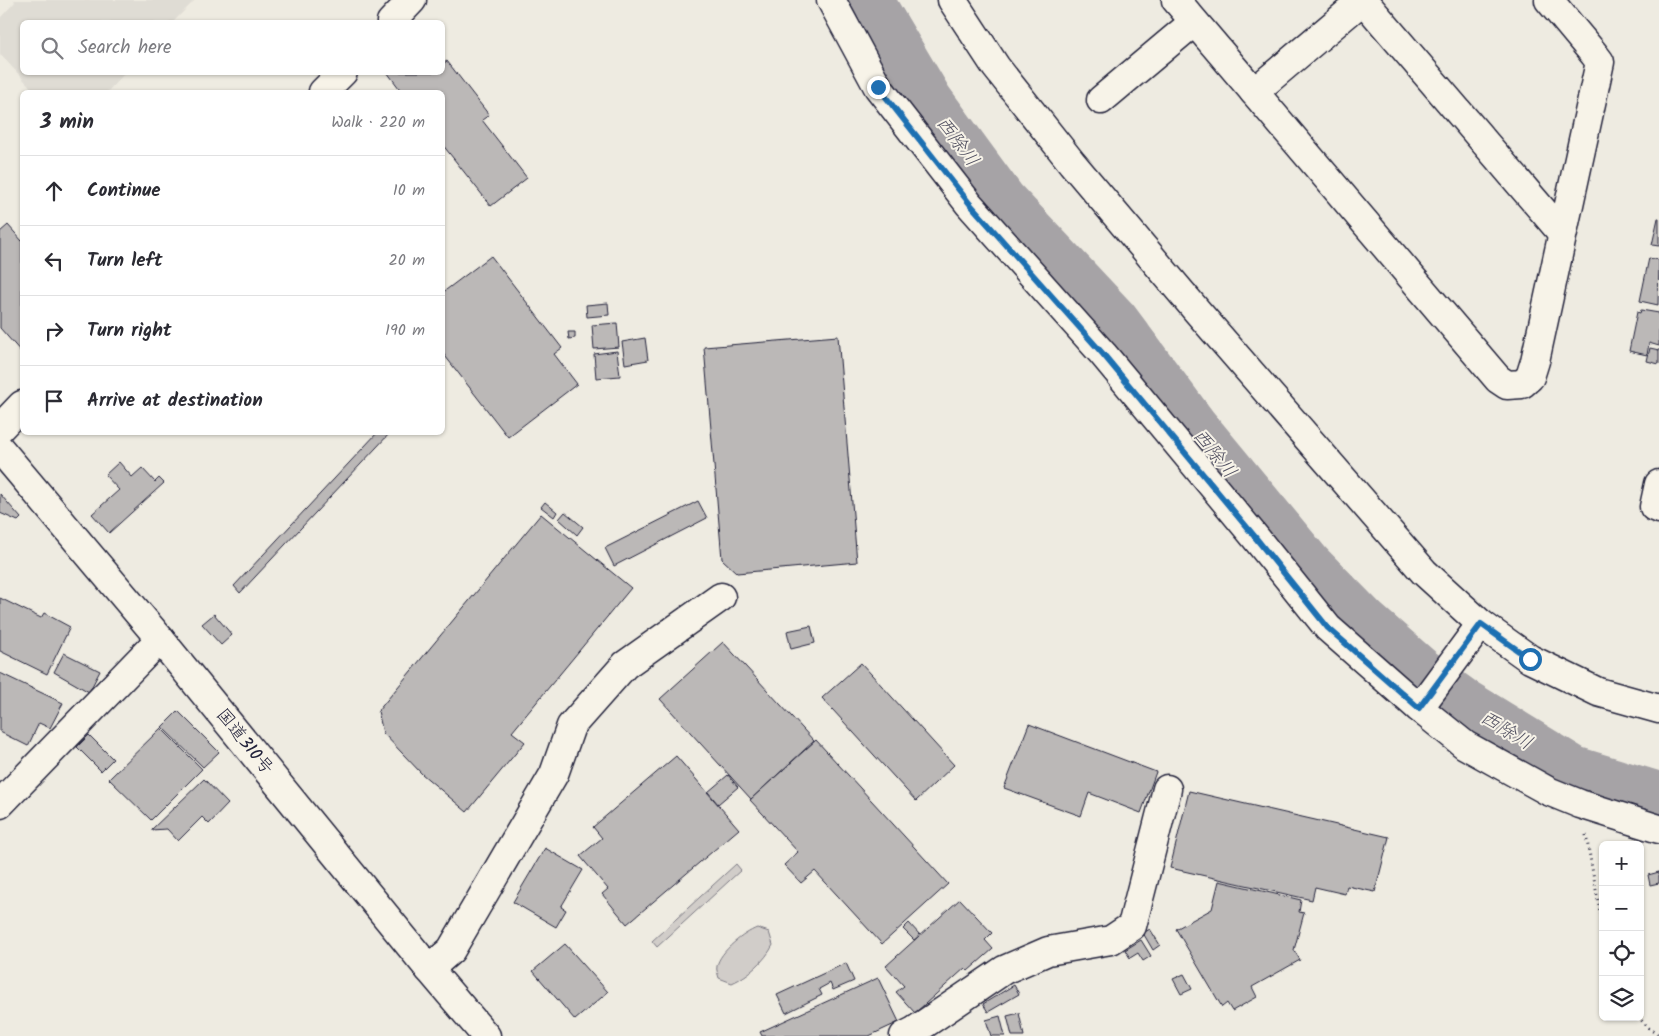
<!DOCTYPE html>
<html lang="en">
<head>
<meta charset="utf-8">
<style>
  :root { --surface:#fff; --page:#f7f7f7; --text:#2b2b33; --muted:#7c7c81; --line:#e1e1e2 }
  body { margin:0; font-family:Kalam,"Klee One",sans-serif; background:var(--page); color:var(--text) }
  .controls { position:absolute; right:15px; bottom:15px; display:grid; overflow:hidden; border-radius:8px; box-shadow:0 1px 4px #0004 }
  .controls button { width:45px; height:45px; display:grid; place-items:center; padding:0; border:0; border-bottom:1px solid var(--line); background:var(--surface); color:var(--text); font:25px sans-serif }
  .stop { position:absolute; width:15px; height:15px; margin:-11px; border:4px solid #1f6fb2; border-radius:50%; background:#fff }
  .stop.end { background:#1f6fb2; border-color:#fff; box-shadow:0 1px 5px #0008 }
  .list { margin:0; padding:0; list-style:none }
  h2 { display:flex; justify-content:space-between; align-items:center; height:65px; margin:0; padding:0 20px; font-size:21px }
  h2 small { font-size:16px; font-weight:400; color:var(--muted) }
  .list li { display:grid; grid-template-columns:32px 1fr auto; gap:15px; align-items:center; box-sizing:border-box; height:70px; padding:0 20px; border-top:1px solid var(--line) }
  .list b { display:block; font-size:19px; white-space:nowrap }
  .list em { font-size:16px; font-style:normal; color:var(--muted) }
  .icon { flex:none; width:28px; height:28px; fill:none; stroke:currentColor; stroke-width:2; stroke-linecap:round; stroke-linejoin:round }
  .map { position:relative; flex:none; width:1659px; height:1036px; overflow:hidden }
  .search { position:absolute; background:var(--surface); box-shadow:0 1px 4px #0004; left:20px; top:20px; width:425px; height:55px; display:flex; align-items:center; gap:12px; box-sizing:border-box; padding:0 18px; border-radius:8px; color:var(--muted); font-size:19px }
  .panel { position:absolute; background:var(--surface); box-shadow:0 1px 4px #0004; left:20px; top:90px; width:425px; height:345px; border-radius:8px }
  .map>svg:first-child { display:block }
</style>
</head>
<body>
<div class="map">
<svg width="1659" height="1036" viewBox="0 0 1659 1036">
  <rect width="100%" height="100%" fill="#eeebe1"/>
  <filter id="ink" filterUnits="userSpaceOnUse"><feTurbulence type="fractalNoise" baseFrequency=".02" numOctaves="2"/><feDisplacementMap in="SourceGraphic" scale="10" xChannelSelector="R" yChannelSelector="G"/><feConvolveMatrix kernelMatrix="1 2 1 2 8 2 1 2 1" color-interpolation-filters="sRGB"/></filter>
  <g filter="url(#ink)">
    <polygon fill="#dfdcd4" points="14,0 195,0 173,22 22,22 22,72 125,73 107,92 35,92 0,54 0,18 15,2"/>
    <g fill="#d1cdc9" stroke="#7a7882">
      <polygon points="736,864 741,870 657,947 652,941"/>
      <path d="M757,928L769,932L773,945C765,961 748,976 732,983L719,978C718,974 716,970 717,966C720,951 744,933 757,928Z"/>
    </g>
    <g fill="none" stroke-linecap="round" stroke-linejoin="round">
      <polyline stroke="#a6a3a6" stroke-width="52" points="867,0 927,101 1001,202 1113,321 1192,427 1307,566 1363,623 1420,673 1464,705 1573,772 1659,798"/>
    </g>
    <g fill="#bbb8b7" stroke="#22223b">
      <polygon points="447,61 489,115 482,120 527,178 491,206 442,144 442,92 402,92 387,72 442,72 442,64"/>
      <polygon points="1658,218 1659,218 1659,246 1652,245"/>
      <polygon points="8,225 22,241 22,353 0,328 0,232"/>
      <polygon points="491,256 562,348 554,354 577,384 508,437 442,352 442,293"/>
      <polygon points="1649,258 1659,260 1658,305 1640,301"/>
      <polygon points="608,303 609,315 587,317 586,305"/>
      <polygon points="1641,310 1659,313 1659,346 1649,343 1647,355 1629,351 1637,312 1640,313"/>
      <polygon points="617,323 619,347 594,349 592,325"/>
      <polygon points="568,332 575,332 575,338 569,339"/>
      <polygon points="838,336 857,562 737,573 722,559 704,347"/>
      <polygon points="645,338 648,360 625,364 622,342"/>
      <polygon points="1650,348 1659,350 1659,364 1647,361"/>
      <polygon points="617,351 620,376 596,378 594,354"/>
      <polygon points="378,432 391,432 240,593 234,586"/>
      <polygon points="119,462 132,477 142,468 155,482 159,478 164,483 109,533 92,514 119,490 105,475"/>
      <polygon points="0,494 21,518 18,521 0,513"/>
      <polygon points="698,501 707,518 614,566 605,548"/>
      <polygon points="545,502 557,512 554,517 541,507"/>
      <polygon points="565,512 583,527 577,535 559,519"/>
      <polygon points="541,514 631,588 512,732 525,742 467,812 422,774 383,733 378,711"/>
      <polygon points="0,598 41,618 44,613 70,627 47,674 0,651"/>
      <polygon points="214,614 232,635 221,645 202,624"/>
      <polygon points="811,626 815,643 791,649 787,631"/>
      <polygon points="723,642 814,741 751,799 660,699"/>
      <polygon points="64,653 100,671 89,692 54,672"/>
      <polygon points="861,663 954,765 916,801 822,698"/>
      <polygon points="0,673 63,703 50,728 39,723 28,746 0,732"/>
      <polygon points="178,711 219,752 203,767 162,727"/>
      <polygon points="1029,724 1156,772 1141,813 1089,793 1081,816 1004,788"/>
      <polygon points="161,728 202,769 151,820 109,779"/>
      <polygon points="89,735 113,759 101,771 77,747"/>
      <polygon points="816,740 948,884 882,944 815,871 801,883 784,865 798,852 750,800"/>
      <polygon points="676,756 739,829 627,924 602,894 608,889 580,856 602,838 593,827"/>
      <polygon points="728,775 738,787 718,804 708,792"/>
      <polygon points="204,779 228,804 209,824 202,817 178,841 167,829 151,830"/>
      <polygon points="1189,791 1389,837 1375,892 1347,886 1345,894 1315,887 1312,900 1170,868"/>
      <polygon points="545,848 583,870 561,907 566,910 556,927 513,902"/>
      <polygon points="1659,872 1659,883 1650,885 1648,875"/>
      <polygon points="1219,881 1301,900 1299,912 1304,913 1294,950 1300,960 1252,987 1257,997 1232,1011 1227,1003 1222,1007 1176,929 1212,909"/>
      <polygon points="960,899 992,933 985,940 993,949 968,971 965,968 915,1013 896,992 904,986 886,966"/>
      <polygon points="909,923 920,935 914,940 903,929"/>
      <polygon points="1150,929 1160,945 1153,950 1143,933"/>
      <polygon points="1141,940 1151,956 1143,961 1138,953 1130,958 1125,950"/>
      <polygon points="565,944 608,992 575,1020 533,971"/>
      <polygon points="846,963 854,981 833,990 830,983 819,989 822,995 786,1013 777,995"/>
      <polygon points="1184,974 1192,989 1181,994 1173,979"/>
      <polygon points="878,978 899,1022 869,1036 762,1036 760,1032"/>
      <polygon points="1014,985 1019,994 988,1012 983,1004"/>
      <polygon points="1019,1013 1024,1036 1012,1036 1007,1016"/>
      <polygon points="1000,1016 1005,1036 991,1036 986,1020"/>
    </g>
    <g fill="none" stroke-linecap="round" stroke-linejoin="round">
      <g stroke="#22223b" stroke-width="31">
        <g id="minor">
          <polyline points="831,0 878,87 969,204 1103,354 1255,537 1328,628 1419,708 1465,745 1548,791 1580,804 1659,829"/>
          <polyline points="952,0 996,67 1072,163 1197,311 1424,572 1481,624 1530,659 1598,692 1659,709"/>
          <polyline points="1176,0 1498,379 1507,385 1522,384 1530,377 1535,361 1600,62 1594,54 1549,0"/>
          <polyline points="1363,0 1562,233"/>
          <polyline points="391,22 412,0"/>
          <polyline points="323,92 343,72"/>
          <polyline points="1254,92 1363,0"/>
          <polyline points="1101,100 1194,22"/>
          <polyline points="0,428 22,405"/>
          <polyline points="1659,484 1654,507 1659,509"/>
          <polyline points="1419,708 1481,624"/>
          <polyline points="0,804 160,639"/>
          <polyline points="429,969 451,950 554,774 571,726 625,665 721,597"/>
          <polyline points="904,1036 914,1031 1004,970 1048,951 1111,940 1132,926 1167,789"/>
        </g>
      </g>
      <g stroke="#22223b" stroke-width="31">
        <polyline id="highway" points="0,449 160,639 429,969 486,1036"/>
      </g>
      <g stroke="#22223b" stroke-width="3" stroke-dasharray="1 4" stroke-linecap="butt">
        <polyline points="1586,835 1603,928"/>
        <polyline points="1638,1017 1651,1030 1659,1035"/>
      </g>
      <use href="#minor" stroke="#f7f3e8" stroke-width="28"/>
      <use href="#highway" stroke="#f7f3e8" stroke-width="28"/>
    </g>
  </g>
  <g fill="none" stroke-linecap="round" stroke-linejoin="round" filter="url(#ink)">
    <polyline stroke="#1f6fb2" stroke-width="6" points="878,87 970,204 1103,354 1255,537 1328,628 1419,708 1481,624 1530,659"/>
  </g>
  <g text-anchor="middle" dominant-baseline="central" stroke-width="4" stroke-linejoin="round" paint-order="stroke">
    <g font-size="18" fill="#22223b" stroke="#f7f3e8">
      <text transform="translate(244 742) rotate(51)">国道310号</text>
    </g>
    <g font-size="19" font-style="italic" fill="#504f60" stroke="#f7f3e8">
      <text transform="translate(957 142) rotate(53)">西除川</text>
      <text transform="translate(1214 454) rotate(51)">西除川</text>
      <text transform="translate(1506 731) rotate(31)">西除川</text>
    </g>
  </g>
</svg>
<div class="controls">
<button>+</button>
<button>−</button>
<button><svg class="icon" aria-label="locate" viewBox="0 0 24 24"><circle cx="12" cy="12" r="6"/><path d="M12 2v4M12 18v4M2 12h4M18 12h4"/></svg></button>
<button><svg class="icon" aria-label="layers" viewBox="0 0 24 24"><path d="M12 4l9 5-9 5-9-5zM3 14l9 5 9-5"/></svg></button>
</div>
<div class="stop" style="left:1530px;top:659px"></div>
<div class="stop end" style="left:878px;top:87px"></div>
<div class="search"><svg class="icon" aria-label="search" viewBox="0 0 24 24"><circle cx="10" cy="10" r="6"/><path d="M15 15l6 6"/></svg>Search here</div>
<section class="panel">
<h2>3 min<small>Walk · 220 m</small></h2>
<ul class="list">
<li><svg class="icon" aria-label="ahead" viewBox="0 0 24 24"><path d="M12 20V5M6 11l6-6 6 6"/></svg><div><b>Continue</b></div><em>10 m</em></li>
<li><svg class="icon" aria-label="left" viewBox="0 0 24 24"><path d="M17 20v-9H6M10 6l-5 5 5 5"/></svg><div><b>Turn left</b></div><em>20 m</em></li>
<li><svg class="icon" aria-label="right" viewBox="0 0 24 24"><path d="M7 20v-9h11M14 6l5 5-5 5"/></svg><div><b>Turn right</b></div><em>190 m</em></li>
<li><svg class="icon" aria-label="arrive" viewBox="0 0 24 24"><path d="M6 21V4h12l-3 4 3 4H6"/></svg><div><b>Arrive at destination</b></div></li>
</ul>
</section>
</div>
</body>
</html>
